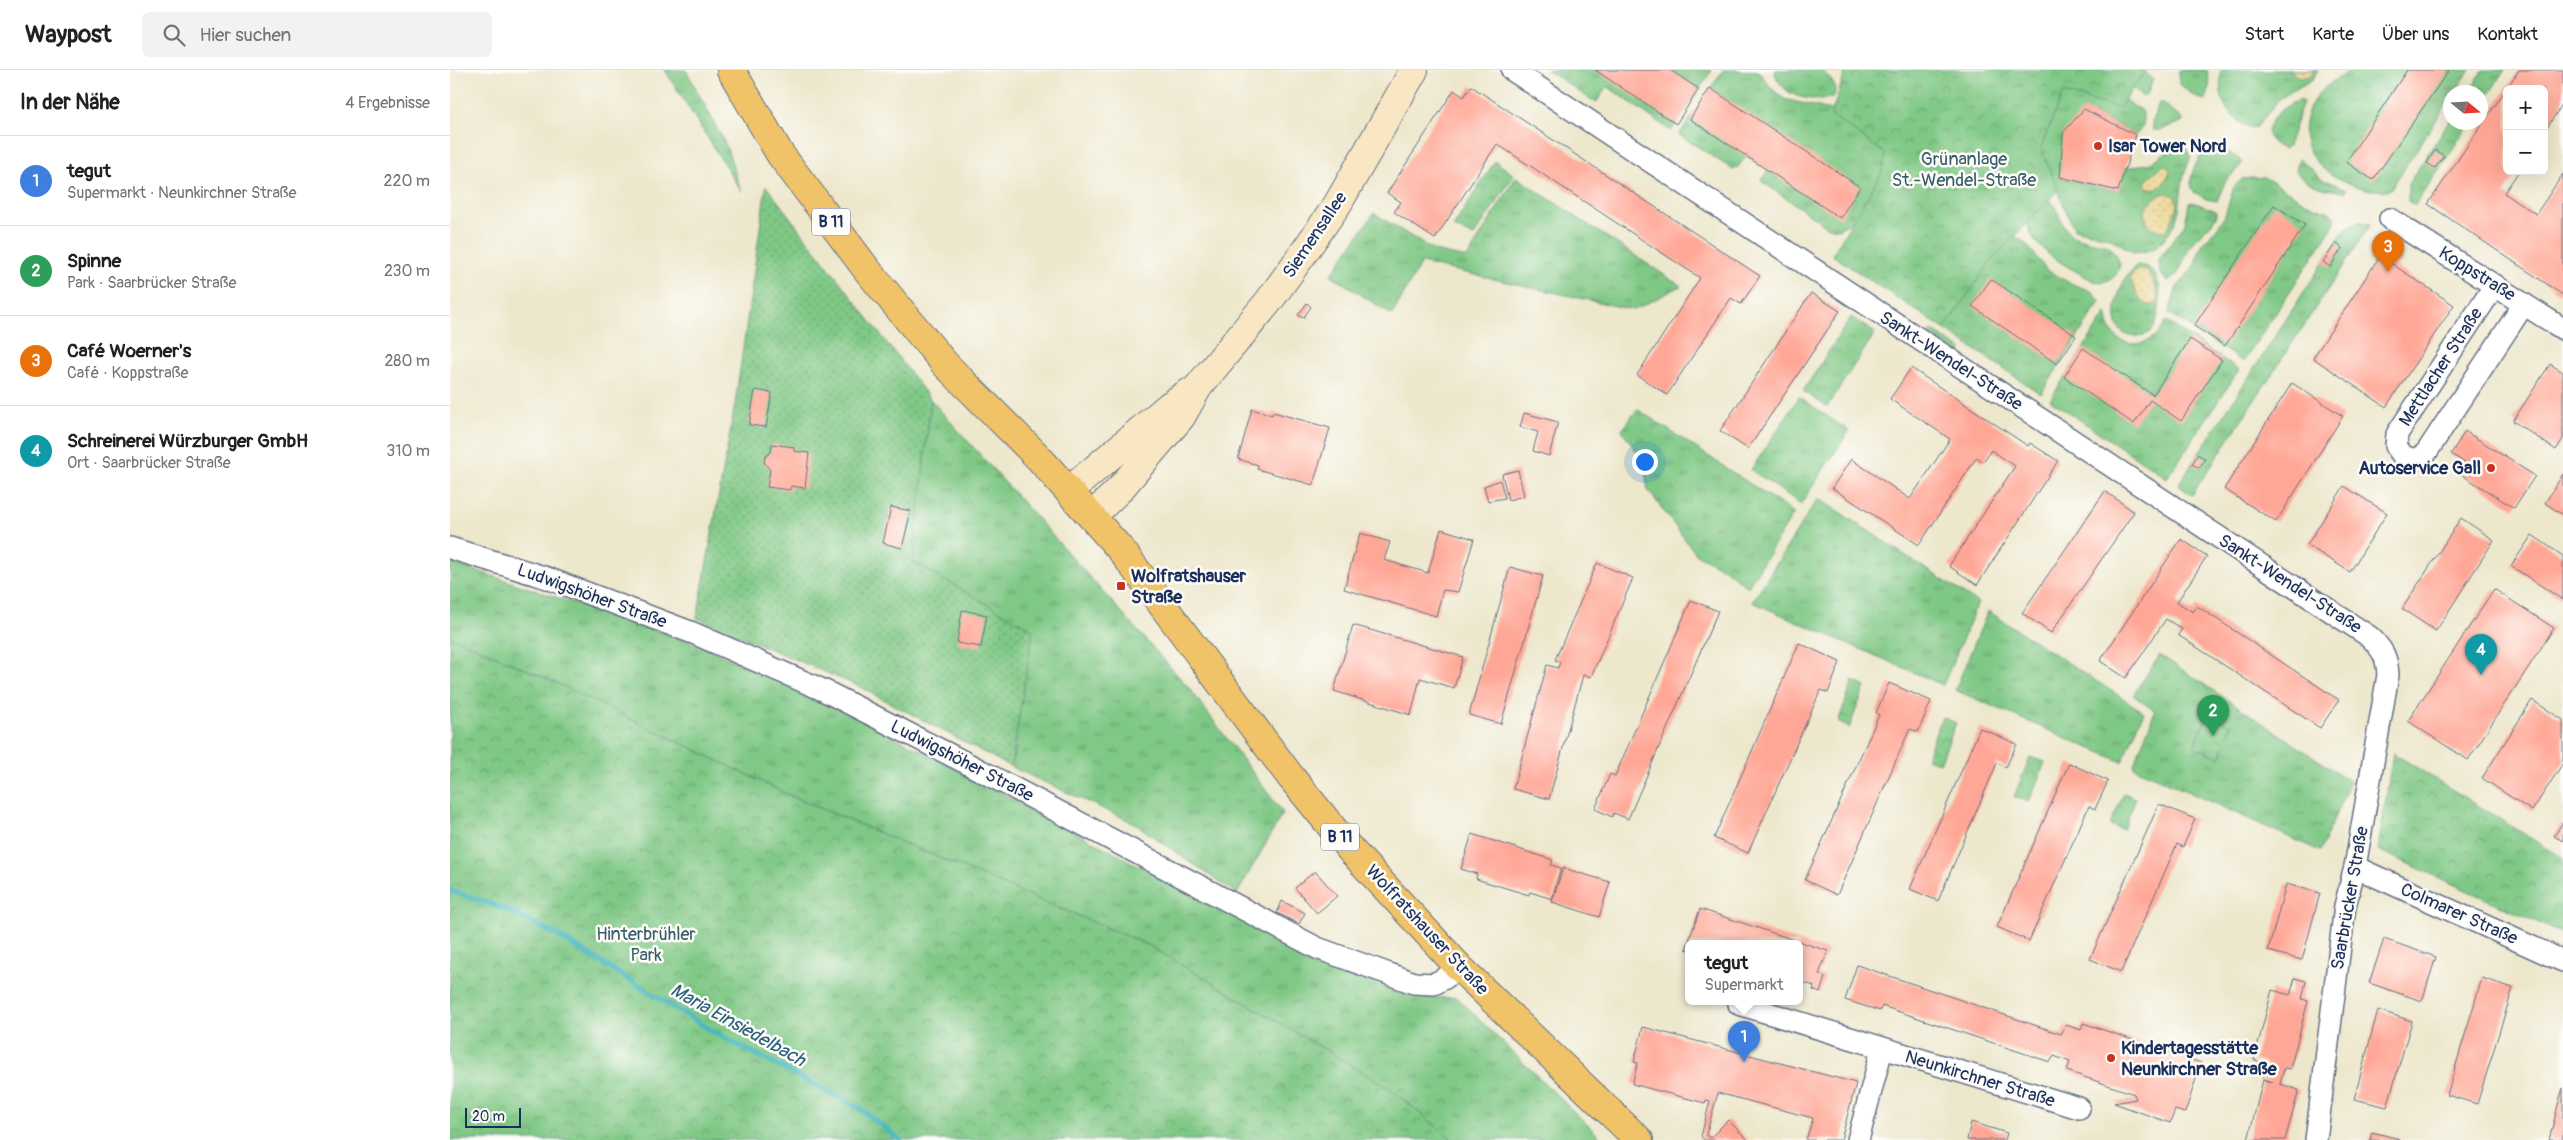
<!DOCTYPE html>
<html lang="de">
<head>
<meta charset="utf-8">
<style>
  :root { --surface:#fff; --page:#f2f2f2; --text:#202124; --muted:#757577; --line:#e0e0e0; --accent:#2563eb }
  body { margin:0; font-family:Pangolin,sans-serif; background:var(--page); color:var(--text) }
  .controls { position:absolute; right:15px; top:15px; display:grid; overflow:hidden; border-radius:8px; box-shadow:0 5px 20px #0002 }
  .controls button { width:45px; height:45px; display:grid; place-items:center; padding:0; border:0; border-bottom:1px solid var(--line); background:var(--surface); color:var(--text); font:25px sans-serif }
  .compass { position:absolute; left:1993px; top:15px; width:45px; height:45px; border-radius:50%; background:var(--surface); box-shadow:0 5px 20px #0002; rotate:108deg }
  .scale { position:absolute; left:15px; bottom:12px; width:56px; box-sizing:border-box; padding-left:5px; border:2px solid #1b2f5e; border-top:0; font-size:14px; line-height:18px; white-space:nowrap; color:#1b2f5e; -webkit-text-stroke:4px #fdfcf7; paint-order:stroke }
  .you { position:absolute; left:1194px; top:391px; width:18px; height:18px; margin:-12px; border:4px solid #fff; border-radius:50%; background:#1a73e8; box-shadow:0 0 0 8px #1a73e833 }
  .badge { display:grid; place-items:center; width:32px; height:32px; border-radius:50%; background:var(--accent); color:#fff; font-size:16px; font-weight:700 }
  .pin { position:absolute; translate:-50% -41px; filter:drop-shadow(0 1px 2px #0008) }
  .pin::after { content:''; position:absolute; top:26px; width:18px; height:15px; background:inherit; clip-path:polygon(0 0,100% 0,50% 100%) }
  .popup { position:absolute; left:1235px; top:870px; width:118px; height:65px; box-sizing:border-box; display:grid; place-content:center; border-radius:8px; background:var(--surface); filter:drop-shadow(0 1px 4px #0005); font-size:16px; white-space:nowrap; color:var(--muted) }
  .popup b { font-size:19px; color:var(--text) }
  .popup::after { content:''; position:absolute; left:50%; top:100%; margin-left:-10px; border:10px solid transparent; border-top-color:var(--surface) }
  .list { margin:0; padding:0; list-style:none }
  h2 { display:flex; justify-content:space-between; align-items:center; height:65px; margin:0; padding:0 20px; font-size:21px }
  h2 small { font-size:16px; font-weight:400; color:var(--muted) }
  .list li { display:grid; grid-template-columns:32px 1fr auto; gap:15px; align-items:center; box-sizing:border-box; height:90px; padding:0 20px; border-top:1px solid var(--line) }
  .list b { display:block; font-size:19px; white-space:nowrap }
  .list p { margin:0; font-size:16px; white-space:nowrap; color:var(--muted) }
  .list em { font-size:16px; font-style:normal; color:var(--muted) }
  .icon { flex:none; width:28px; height:28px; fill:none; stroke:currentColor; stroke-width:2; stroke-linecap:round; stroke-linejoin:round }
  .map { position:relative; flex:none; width:2113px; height:1070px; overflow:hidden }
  header { display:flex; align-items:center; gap:30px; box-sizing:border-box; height:70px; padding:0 25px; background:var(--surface); border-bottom:1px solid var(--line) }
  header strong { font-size:24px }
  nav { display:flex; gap:28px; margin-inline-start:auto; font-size:18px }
  .search { width:350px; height:45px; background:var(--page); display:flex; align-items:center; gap:12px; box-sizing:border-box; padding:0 18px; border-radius:8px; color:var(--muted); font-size:19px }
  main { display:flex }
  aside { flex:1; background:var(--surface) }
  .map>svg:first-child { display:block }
</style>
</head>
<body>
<header>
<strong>Waypost</strong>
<div class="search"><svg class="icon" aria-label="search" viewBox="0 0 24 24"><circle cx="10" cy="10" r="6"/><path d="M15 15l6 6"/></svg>Hier suchen</div>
<nav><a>Start</a><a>Karte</a><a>Über uns</a><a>Kontakt</a></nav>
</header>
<main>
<aside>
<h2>In der Nähe<small>4 Ergebnisse</small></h2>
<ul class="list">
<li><span class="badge" style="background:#3f7fe0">1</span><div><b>tegut</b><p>Supermarkt · Neunkirchner Straße</p></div><em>220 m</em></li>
<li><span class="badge" style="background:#2e9e5b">2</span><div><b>Spinne</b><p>Park · Saarbrücker Straße</p></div><em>230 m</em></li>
<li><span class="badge" style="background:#e8710a">3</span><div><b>Café Woerner's</b><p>Café · Koppstraße</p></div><em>280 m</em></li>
<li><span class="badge" style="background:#0f9aa8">4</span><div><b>Schreinerei Würzburger GmbH</b><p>Ort · Saarbrücker Straße</p></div><em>310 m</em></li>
</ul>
</aside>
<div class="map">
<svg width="2113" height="1070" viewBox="0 0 2113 1070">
  <defs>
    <pattern id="grass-tufts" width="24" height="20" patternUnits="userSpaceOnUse" patternTransform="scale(1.25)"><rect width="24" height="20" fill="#7fc885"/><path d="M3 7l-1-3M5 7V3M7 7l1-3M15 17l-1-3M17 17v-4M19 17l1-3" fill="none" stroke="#67a370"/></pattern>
    <pattern id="sand-dots" width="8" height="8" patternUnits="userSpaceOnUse" patternTransform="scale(1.25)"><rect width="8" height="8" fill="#eeda9e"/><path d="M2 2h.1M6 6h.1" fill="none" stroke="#ccbb8a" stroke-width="1.8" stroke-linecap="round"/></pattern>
    <pattern id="park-crowns" width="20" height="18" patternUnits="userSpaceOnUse" patternTransform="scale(1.25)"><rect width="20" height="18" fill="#7fc885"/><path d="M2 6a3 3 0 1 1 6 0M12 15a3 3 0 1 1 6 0" fill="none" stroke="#67a370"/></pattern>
    <pattern id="garden-dots" width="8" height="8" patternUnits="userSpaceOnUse" patternTransform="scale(1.25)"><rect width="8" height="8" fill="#7fc885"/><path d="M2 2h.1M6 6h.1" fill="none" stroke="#67a370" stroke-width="1.8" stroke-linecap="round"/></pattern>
  </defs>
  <rect width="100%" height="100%" fill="#fdfcf7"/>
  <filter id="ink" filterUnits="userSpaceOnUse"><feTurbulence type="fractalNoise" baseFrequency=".02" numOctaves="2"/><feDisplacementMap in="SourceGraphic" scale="10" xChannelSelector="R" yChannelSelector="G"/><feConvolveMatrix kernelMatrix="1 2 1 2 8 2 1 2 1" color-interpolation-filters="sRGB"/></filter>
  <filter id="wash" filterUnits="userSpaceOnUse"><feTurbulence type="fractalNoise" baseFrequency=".0096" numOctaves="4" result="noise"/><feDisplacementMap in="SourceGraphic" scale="20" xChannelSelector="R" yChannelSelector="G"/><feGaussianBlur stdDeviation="1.12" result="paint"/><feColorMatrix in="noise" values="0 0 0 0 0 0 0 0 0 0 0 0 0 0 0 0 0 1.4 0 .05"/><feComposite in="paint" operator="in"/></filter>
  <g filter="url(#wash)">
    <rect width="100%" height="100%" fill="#ede7cc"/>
    <g fill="url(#grass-tufts)" stroke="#4d7c72">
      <polygon points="215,0 236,0 276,75 291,121"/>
      <polygon points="1097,0 1262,0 1221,61 1157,16 1146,33"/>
      <polygon points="1273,0 1308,1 1323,20 1334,29 1385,41 1414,61 1441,88 1405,151 1388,159 1378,157 1311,111 1318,100 1296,86 1288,97 1282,99 1229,65"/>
      <path d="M1326,0H1371C1380,8 1389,16 1383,28C1359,31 1335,29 1325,4Z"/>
      <polygon points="1693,0 1703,9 1698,23 1693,27 1679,15"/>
      <polygon points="1729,0 1757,0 1760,17 1756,30 1747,28 1729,14"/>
      <path d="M1771,0H1868L1863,9L1829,29L1806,58C1794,59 1777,43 1773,32C1770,23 1770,10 1771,0Z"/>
      <path d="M1902,0H2020L2005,22H2000V29L1940,120C1920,122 1909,118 1892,110C1853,93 1842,55 1870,22C1879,13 1891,6 1902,0Z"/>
      <polygon points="2034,0 2055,0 2031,36 2030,22 2019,22"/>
      <polygon points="1594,19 1660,21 1693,42 1693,56 1686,65 1634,39 1610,107 1667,121 1675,98 1701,93 1725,76 1735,77 1741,86 1733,108 1729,140 1725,153 1718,165 1703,180 1685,183 1658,167 1624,159 1588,76"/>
      <path d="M1850,30L1853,32L1838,76L1835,79C1799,68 1828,36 1850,30Z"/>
      <polygon points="1709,33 1713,33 1734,51 1710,60 1703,60 1702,51"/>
      <polygon points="2000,50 2000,52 2020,53 1965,135 1958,131 1958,114"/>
      <path d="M1767,75L1789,89L1792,94L1775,112L1767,131L1756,129L1744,122C1734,109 1751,76 1767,75Z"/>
      <path d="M1849,88L1872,109L1896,119L1895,122C1878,120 1856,116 1846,101Z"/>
      <polygon points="1066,107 1231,216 1184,240 971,193 942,245 881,205 924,143 984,181 1017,188"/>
      <polygon points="1814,107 1862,136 1880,142 1885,148 1882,158 1793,292 1719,243 1726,219 1743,198 1753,173 1765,161 1774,148 1784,117 1792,109"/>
      <path d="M1596,128C1609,134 1609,155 1620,164C1630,171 1647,172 1658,175L1666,184L1670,194C1668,208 1658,214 1644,211C1620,198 1577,179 1577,148Z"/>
      <path d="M1743,132L1766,141L1767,145C1761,157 1748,164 1741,176C1732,188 1733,206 1717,211L1710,204L1709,189L1735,154L1739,133Z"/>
      <polygon points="1909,151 1921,154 1742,425 1728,415 1895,159"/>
      <polygon points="1562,163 1576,174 1597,200 1618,212 1643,222 1650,232 1591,324 1487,254"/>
      <path d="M1687,195C1718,195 1712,243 1702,261C1697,265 1693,265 1687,266C1651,269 1667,209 1687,195Z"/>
      <path d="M1656,243C1658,249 1658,256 1662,262C1678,284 1708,273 1716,251L1789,300L1717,408L1600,330Z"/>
      <polygon points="1401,247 1425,263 1377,337 1353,321"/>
      <polygon points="1482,260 1512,280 1509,285 1479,265"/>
      <polygon points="1349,327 1399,361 1351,434 1301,400"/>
      <polygon points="481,330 739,618 833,743 787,824 682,752 561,697 567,673 463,492"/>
      <polygon points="1187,339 1344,443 1298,517 1274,499 1246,484 1198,420 1193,391 1172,360"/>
      <polygon points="1368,428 1528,533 1493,615 1302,532"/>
      <path d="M0,492L238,571L373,629L860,886C903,905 959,933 1006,927L1153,1070H1003L938,1017L698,875L341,726L102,611L0,566Z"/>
      <polygon points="1538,541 1694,642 1672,692 1505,620"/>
      <polygon points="1710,585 1900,711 1870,781 1683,697 1705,641 1683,625"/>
    </g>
    <g fill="url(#sand-dots)" stroke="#84847e">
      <path d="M1841,0H1864C1859,10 1847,8 1841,0Z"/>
      <path d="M1714,95L1718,96L1720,101C1715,111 1711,122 1697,117L1695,114L1698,108Z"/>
      <path d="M1717,123L1724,126L1728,135L1719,156L1714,161C1701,160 1698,155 1694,144C1697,133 1706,125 1717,123Z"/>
      <path d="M1692,199L1697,200L1706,218L1708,232C1694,244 1684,218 1680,208L1685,201Z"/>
    </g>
    <g fill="url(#park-crowns)" stroke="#4d7c72">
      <polygon points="1396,0 1696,0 1669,38 1613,23 1591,77 1608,120 1541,191 1494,259 1382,185 1431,104 1436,84 1381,45"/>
      <polygon points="1045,91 1064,105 1024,166 1003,157"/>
      <polygon points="0,566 102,611 341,726 698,875 938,1017 1003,1070 0,1070"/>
      <polygon points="1403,611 1415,617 1399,658 1388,652"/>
      <polygon points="1757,646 1782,655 1770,687 1744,677"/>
      <polygon points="1492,647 1506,653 1490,693 1476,689"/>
      <polygon points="1943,683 2113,788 2113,864 1928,780"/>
      <polygon points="1580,687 1595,692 1579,732 1564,727"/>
      <polygon points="1674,723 1686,728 1673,760 1660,755"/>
    </g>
    <polygon fill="url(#garden-dots)" stroke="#4d7c72" points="316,116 481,330 463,492 583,560 561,697 408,616 247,548 285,334"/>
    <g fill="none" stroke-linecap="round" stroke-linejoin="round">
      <polyline stroke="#47b7bf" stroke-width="5.5" points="0,820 54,839 105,864 269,965 411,1039 450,1070"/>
    </g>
    <g id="blocks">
      <g fill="#ffa796">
        <polygon points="1145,0 1220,0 1249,19 1226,54"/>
        <polygon points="1957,0 1999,0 1923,110 1896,92"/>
        <polygon points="2069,0 2113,0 2113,33 2094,62 2094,19 2057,19 2057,101 2069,101 2054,123 2086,144 2113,104 2113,225 1978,134"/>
        <polygon points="1021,16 1310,206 1291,234 1281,228 1217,325 1187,305 1250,208 1047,74 985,169 944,142 951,132 937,123 1004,20 1014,27"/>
        <polygon points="1260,18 1410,117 1390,148 1240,49"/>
        <polygon points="1634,39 1686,65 1668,121 1610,107 1613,63"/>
        <polygon points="1985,80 1994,86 1985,98 1977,93"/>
        <polygon points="1824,135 1855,155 1775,276 1744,256"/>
        <polygon points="1886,173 1892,178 1880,197 1873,192"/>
        <polygon points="1930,186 2004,235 1936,337 1863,288"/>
        <polygon points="1541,209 1626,266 1607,294 1522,236"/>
        <polygon points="1361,223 1390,241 1298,379 1270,361"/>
        <polygon points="857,233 861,237 853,248 848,245"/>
        <polygon points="1740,269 1772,290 1731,351 1700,330 1684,354 1614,307 1633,278 1703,325"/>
        <polygon points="2100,294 2113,302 2113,369 2106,380 2063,351"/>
        <polygon points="1461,298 1578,376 1580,373 1608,391 1527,515 1499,496 1565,396 1541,380 1533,392 1527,387 1469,475 1382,418 1401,389 1460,429 1500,369 1440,329"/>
        <polygon points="1842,313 1893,346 1826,452 1774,419"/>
        <polygon points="305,320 322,323 316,357 299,355"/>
        <polygon points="802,339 822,345 823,342 880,358 863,415 807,399 808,395 788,389"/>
        <polygon points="1074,343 1108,352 1099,386 1083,381 1088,362 1070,357"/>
        <polygon points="2015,361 2085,406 2064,438 2009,403 2015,393 2001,384"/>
        <polygon points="322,374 344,377 344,381 359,383 355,418 341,416 340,420 317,417 320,400 314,392 315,387 321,382"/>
        <polygon points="1748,384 1755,389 1749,398 1742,394"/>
        <polygon points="1068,400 1074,426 1058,430 1052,404"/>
        <polygon points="2113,404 2113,445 2095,433"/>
        <polygon points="1050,410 1055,428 1038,431 1034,416"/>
        <polygon points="1894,416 1937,443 1900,502 1857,475"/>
        <polygon points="1655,421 1684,442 1601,563 1572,543"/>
        <polygon points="441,437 461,441 452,478 433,473"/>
        <polygon points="2011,448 2044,470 1986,561 1952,539"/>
        <polygon points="991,459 1024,469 1008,522 993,520 986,546 894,519 910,463 940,472 934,490 978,503"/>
        <polygon points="2082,465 2113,486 2113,530 2061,496"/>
        <polygon points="1731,469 1757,486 1727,532 1743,542 1747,536 1889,630 1870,658 1728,565 1732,559 1716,549 1676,608 1650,591"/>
        <polygon points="1147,493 1183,508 1141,607 1133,605 1099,729 1063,719 1097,595 1108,598 1110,592 1105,590"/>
        <polygon points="1060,497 1093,506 1051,654 1019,645"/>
        <polygon points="2044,519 2104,558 2018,690 1958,651"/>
        <polygon points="1241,530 1268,541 1178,749 1164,743 1162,747 1145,739 1160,704 1165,706"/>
        <polygon points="512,540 537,545 531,577 507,573"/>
        <polygon points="903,555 1013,587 1004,618 970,608 961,645 884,621"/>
        <polygon points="1349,573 1390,592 1378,623 1371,620 1369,624 1298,783 1264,768"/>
        <polygon points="1439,613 1481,631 1468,662 1460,659 1458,663 1387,825 1355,810 1429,645 1426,643"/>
        <polygon points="2082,630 2113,650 2113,693 2082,741 2032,708"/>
        <polygon points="1530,658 1567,674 1556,697 1547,693 1488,831 1460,819"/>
        <polygon points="1619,693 1658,711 1645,739 1639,736 1579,871 1547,857"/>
        <polygon points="1709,734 1745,749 1733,777 1727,774 1671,902 1640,889"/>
        <polygon points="2113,752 2113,771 2104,766"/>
        <polygon points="1022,764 1103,790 1101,795 1111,798 1102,829 1080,822 1079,825 1026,809 1027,804 1011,799"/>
        <polygon points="1113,798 1160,812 1149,847 1102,832"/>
        <polygon points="865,801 887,826 867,843 845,818"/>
        <polygon points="1836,814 1870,823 1852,890 1818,881"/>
        <polygon points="832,831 855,843 849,854 827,843"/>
        <polygon points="1250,839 1378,881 1369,904 1375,907 1370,923 1363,920 1364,916 1349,911 1349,873 1239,873 1239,880 1236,879"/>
        <polygon points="1934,869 1986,887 1972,931 1919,913"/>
        <polygon points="1407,895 1611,964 1616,955 1631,960 1633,953 1751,993 1735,1043 1725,1040 1720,1053 1664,1033 1686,1029 1684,1024 1617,1001 1620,992 1604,986 1600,992 1432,936 1430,941 1395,930"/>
        <polygon points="1845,908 1856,911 1852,929 1858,931 1840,999 1834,998 1830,1014 1849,1020 1835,1070 1798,1070 1813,1010 1823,1012 1813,1009 1817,994 1804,990 1822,920 1840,925"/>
        <polygon points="2032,908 2063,918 2027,1034 1997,1025"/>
        <polygon points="1928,940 1962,951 1937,1037 1904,1029"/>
        <polygon points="1193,957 1406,1013 1391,1070 1356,1070 1363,1048 1268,1023 1256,1065 1260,1068 1278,1050 1298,1070 1254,1070 1251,1066 1260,1031 1256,1030 1255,1033 1182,1014 1188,993 1184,992"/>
        <polygon points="2113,1018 2113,1070 2099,1070 2108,1035"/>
        <polygon points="1521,1052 1557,1063 1555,1070 1517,1070"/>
        <polygon points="1922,1062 1950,1069 1950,1070 1920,1070"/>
      </g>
    </g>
  </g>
  <g filter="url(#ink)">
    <use href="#blocks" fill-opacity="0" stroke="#646f84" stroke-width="1"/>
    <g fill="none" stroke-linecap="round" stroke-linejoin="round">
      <g stroke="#646f84" stroke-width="24">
        <g id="minor">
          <path d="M1062,0L1920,567C1933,580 1937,587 1938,605L1905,797L1895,836L1866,1070"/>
          <polyline points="1940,149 2113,259"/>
          <polyline points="2045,215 1947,364 1946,376 1953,386 1965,390 1976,383 2074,234"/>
          <polyline points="0,478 97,508 243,563 375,621 520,695 867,878 964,913 984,914 995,908 1009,897"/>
          <polyline points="1905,797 2113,891"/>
          <polyline points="1289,934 1629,1038"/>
          <polyline points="1408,1070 1432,979"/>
        </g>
      </g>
      <g stroke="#646f84" stroke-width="30">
        <g id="secondary">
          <polyline points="619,421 719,336 738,323"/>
          <polyline points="642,446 669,420 731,347 748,317 819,231 850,188 887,135 964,0"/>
        </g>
      </g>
      <g stroke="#646f84" stroke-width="30">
        <polyline id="primary" points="281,0 330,84 418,201 495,294 589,388 672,481 840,706 898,777 1009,897 1189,1070"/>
      </g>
      <use href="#minor" stroke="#fff" stroke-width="21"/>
      <use href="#secondary" stroke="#f9e7c3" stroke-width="28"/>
      <use href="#primary" stroke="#f1c369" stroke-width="28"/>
    </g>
  </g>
  <g fill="#c8321e" stroke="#fdfcf7" stroke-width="2">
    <circle cx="1648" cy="76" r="5"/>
    <circle cx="2041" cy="398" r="5"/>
    <rect x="666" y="511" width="10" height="10" rx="2.5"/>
    <circle cx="1661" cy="988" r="5"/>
  </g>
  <g text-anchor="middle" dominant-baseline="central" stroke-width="5" stroke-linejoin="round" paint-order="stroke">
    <g fill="#fdfcf7" stroke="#5f6c8c" stroke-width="1">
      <rect x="362" y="138.5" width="38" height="27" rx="4"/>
      <rect x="871" y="753.5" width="38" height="27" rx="4"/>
    </g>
    <g font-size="16" font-weight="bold" fill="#1b2f5e">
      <text x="381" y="152">B 11</text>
      <text x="890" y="767">B 11</text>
    </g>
    <g font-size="18" font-weight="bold" fill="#1b2f5e" stroke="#fdfcf7" text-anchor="start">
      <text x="1658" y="76">Isar Tower Nord</text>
      <text x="2031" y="398" text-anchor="end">Autoservice Gall</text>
      <text x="681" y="506">Wolfratshauser<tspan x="681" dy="21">Straße</tspan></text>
      <text x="1671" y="978">Kindertagesstätte<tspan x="1671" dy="21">Neunkirchner Straße</tspan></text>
    </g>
    <g font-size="18" fill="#395d6a" stroke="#fdfcf7">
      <text x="1514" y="89">Grünanlage<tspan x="1514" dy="21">St.-Wendel-Straße</tspan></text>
      <text x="196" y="864">Hinterbrühler<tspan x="196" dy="21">Park</tspan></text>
    </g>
    <g font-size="18" fill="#1b2f5e" stroke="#fdfcf7">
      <text transform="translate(865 165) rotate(-56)">Siemensallee</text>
      <text transform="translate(2027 204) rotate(32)">Koppstraße</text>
      <text transform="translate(1501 291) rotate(33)">Sankt-Wendel-Straße</text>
      <text transform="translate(1991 297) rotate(-57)">Mettlacher Straße</text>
      <text transform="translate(1840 514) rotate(33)">Sankt-Wendel-Straße</text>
      <text transform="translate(142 526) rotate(20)">Ludwigshöher Straße</text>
      <text transform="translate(512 691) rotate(27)">Ludwigshöher Straße</text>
      <text transform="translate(1900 828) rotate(-80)">Saarbrücker Straße</text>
      <text transform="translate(2009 844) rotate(24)">Colmarer Straße</text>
      <text transform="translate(977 860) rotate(47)">Wolfratshauser Straße</text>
      <text transform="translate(1530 1009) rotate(17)">Neunkirchner Straße</text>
    </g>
    <g font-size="19" font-style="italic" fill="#2a5f80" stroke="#fdfcf7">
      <text transform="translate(288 955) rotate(29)">Maria Einsiedelbach</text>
    </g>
  </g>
</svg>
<div class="controls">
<button>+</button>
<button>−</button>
</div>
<svg class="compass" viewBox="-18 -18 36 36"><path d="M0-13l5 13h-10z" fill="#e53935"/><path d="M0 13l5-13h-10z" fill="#757577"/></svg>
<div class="scale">20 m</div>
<div class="you"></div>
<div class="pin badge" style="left:1294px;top:992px;background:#3f7fe0">1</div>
<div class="popup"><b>tegut</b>Supermarkt</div>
<div class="pin badge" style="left:1763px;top:666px;background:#2e9e5b">2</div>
<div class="pin badge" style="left:1938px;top:202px;background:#e8710a">3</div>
<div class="pin badge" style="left:2031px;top:605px;background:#0f9aa8">4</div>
</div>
</main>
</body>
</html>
